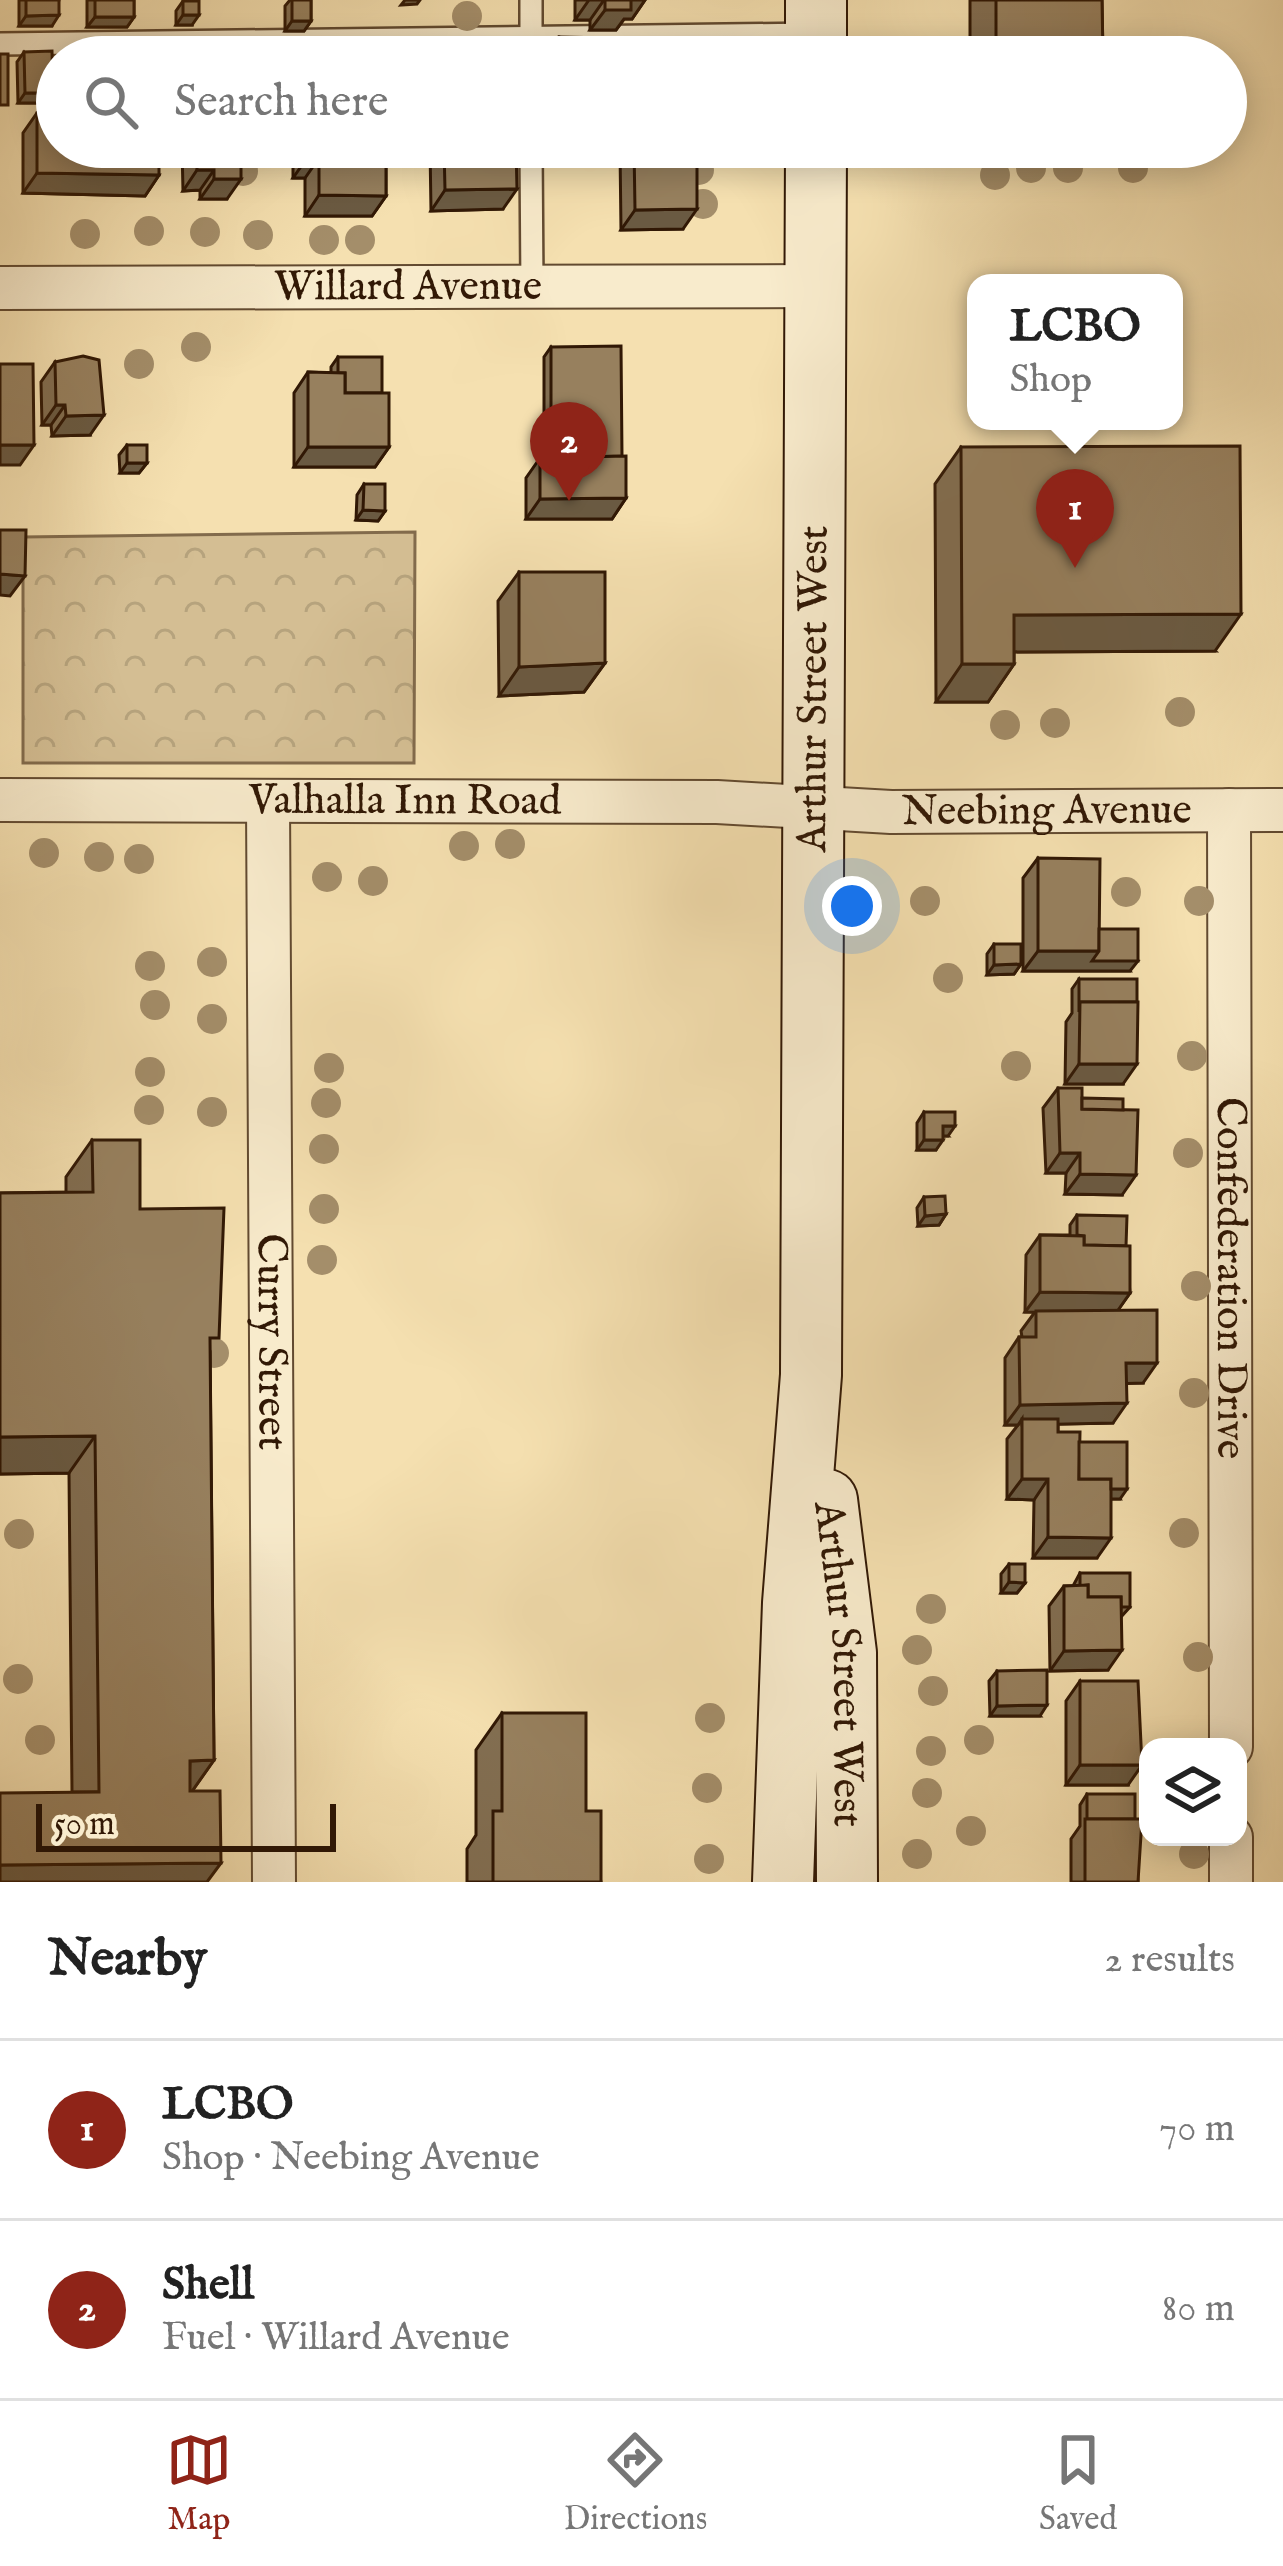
<!DOCTYPE html>
<html lang="en">
<head>
<meta charset="utf-8">
<style>
  :root { --surface:#fff; --page:#f2f2f2; --text:#222; --muted:#767676; --line:#e0e0e0; --accent:#8f2418 }
  body { margin:0; font-family:"IM FELL English",serif; background:var(--page); color:var(--text) }
  .controls { position:absolute; right:36px; bottom:36px; display:grid; overflow:hidden; border-radius:24px; box-shadow:0 6px 30px #0003 }
  .controls button { width:108px; height:108px; display:grid; place-items:center; padding:0; border:0; border-bottom:3px solid var(--line); background:var(--surface); color:var(--text); font:60px sans-serif }
  .scale { position:absolute; left:36px; bottom:30px; width:300px; box-sizing:border-box; padding-left:12px; border:6px solid #311805; border-top:0; font-size:33px; line-height:42px; white-space:nowrap; color:#311805; -webkit-text-stroke:9px #f8ebcc; paint-order:stroke }
  .you { position:absolute; left:852px; top:906px; width:42px; height:42px; margin:-30px; border:9px solid #fff; border-radius:50%; background:#1a73e8; box-shadow:0 0 0 18px #1a73e833 }
  .badge { display:grid; place-items:center; width:78px; height:78px; border-radius:50%; background:var(--accent); color:#fff; font-size:39px; font-weight:700 }
  .pin { position:absolute; translate:-50% -99px; filter:drop-shadow(0 3px 6px #0008) }
  .pin::after { content:''; position:absolute; top:63px; width:42px; height:36px; background:inherit; clip-path:polygon(0 0,100% 0,50% 100%) }
  .popup { position:absolute; left:967px; top:274px; width:216px; height:156px; box-sizing:border-box; display:grid; place-content:center; border-radius:24px; background:var(--surface); filter:drop-shadow(0 3px 9px #0005); font-size:39px; white-space:nowrap; color:var(--muted) }
  .popup b { font-size:45px; color:var(--text) }
  .popup::after { content:''; position:absolute; left:50%; top:100%; margin-left:-24px; border:24px solid transparent; border-top-color:var(--surface) }
  .list { margin:0; padding:0; list-style:none }
  h2 { display:flex; justify-content:space-between; align-items:center; height:156px; margin:0; padding:0 48px; font-size:51px }
  h2 small { font-size:39px; font-weight:400; color:var(--muted) }
  .list li { display:grid; grid-template-columns:78px 1fr auto; gap:36px; align-items:center; box-sizing:border-box; height:180px; padding:0 48px; border-top:3px solid var(--line) }
  .list b { display:block; font-size:45px; white-space:nowrap }
  .list p { margin:0; font-size:39px; white-space:nowrap; color:var(--muted) }
  .list em { font-size:39px; font-style:normal; color:var(--muted) }
  .icon { flex:none; width:66px; height:66px; fill:none; stroke:currentColor; stroke-width:2; stroke-linecap:round; stroke-linejoin:round }
  .map { position:relative; flex:none; width:1283px; height:1882px; overflow:hidden }
  .search { position:absolute; background:var(--surface); box-shadow:0 6px 30px #0003; left:36px; right:36px; top:36px; height:132px; display:flex; align-items:center; gap:30px; box-sizing:border-box; padding:0 42px; border-radius:66px; color:var(--muted); font-size:45px }
  .sheet { height:516px; background:var(--surface) }
  nav { display:flex; justify-content:space-around; align-items:center; box-sizing:border-box; height:168px; border-top:3px solid var(--line); background:var(--surface); font-size:33px; color:var(--muted) }
  nav a { display:grid; justify-items:center; gap:6px }
  nav .on { color:var(--accent) }
  .map>svg:first-child { display:block }
</style>
</head>
<body>
<div class="map">
<svg width="1283" height="1882" viewBox="0 0 1283 1882">
  <defs>
    <pattern id="forest-crowns" width="20" height="18" patternUnits="userSpaceOnUse" patternTransform="scale(3)"><rect width="20" height="18" fill="#d4be93"/><path d="M2 6a3 3 0 1 1 6 0M12 15a3 3 0 1 1 6 0" fill="none" stroke="#b6a37d"/></pattern>
  </defs>
  <rect width="100%" height="100%" fill="#f5e0b0"/>
  <filter id="stains"><feTurbulence type="fractalNoise" baseFrequency=".00167" numOctaves="4"/><feColorMatrix values="0 0 0 0 .2 0 0 0 0 .09 0 0 0 0 .02 0 0 0 .5 -.17"/></filter>
  <radialGradient id="worn" r=".72"><stop offset=".6" stop-color="#630" stop-opacity="0"/><stop offset="1" stop-color="#630" stop-opacity=".3"/></radialGradient>
  <polygon fill="url(#forest-crowns)" stroke="#826b4c" stroke-width="3" points="415,532 414,763 23,763 23,537"/>
  <g fill="none" stroke-linecap="round" stroke-linejoin="round">
    <g stroke="#624a30" stroke-width="26">
      <g id="service">
        <polyline points="531,0 531,57"/>
        <polyline points="0,44 815,34"/>
        <polyline points="531,147 532,288"/>
      </g>
    </g>
    <g stroke="#624a30" stroke-width="46">
      <g id="minor">
        <path id="s1" d="M0,288L816,286"/>
        <path id="s2" d="M0,800L717,802L891,812L1283,810"/>
        <path id="s3" d="M268,802L274,1882"/>
        <path id="s4" d="M1229,810L1231,1747"/>
        <polyline points="1231,1837 1231,1882"/>
      </g>
    </g>
    <g stroke="#311805" stroke-width="64">
      <g id="secondary">
        <polyline points="816,0 816,57"/>
        <path id="s5" d="M827,1500L846,1653L847,1882"/>
        <path id="s6" d="M783,1882L793,1603L811,1375L816,147"/>
      </g>
    </g>
    <use href="#service" stroke="#f8ebcc" stroke-width="21"/>
    <use href="#minor" stroke="#f8ebcc" stroke-width="42"/>
    <use href="#secondary" stroke="#f8ebcc" stroke-width="60"/>
  </g>
  <g fill="#a48e6a">
    <circle cx="467" cy="16" r="15"/>
    <circle cx="1031" cy="168" r="15"/>
    <circle cx="1068" cy="168" r="15"/>
    <circle cx="1133" cy="168" r="15"/>
    <circle cx="699" cy="170" r="15"/>
    <circle cx="243" cy="171" r="15"/>
    <circle cx="995" cy="175" r="15"/>
    <circle cx="703" cy="204" r="15"/>
    <circle cx="149" cy="231" r="15"/>
    <circle cx="205" cy="232" r="15"/>
    <circle cx="85" cy="234" r="15"/>
    <circle cx="258" cy="235" r="15"/>
    <circle cx="324" cy="240" r="15"/>
    <circle cx="360" cy="240" r="15"/>
    <circle cx="196" cy="347" r="15"/>
    <circle cx="139" cy="364" r="15"/>
    <circle cx="1180" cy="712" r="15"/>
    <circle cx="1055" cy="723" r="15"/>
    <circle cx="1005" cy="725" r="15"/>
    <circle cx="510" cy="844" r="15"/>
    <circle cx="464" cy="846" r="15"/>
    <circle cx="44" cy="853" r="15"/>
    <circle cx="99" cy="857" r="15"/>
    <circle cx="139" cy="859" r="15"/>
    <circle cx="327" cy="877" r="15"/>
    <circle cx="373" cy="881" r="15"/>
    <circle cx="1126" cy="892" r="15"/>
    <circle cx="925" cy="901" r="15"/>
    <circle cx="1199" cy="901" r="15"/>
    <circle cx="212" cy="962" r="15"/>
    <circle cx="150" cy="966" r="15"/>
    <circle cx="948" cy="978" r="15"/>
    <circle cx="155" cy="1005" r="15"/>
    <circle cx="212" cy="1019" r="15"/>
    <circle cx="1192" cy="1056" r="15"/>
    <circle cx="1016" cy="1066" r="15"/>
    <circle cx="329" cy="1068" r="15"/>
    <circle cx="150" cy="1072" r="15"/>
    <circle cx="326" cy="1103" r="15"/>
    <circle cx="149" cy="1110" r="15"/>
    <circle cx="212" cy="1112" r="15"/>
    <circle cx="324" cy="1149" r="15"/>
    <circle cx="1188" cy="1153" r="15"/>
    <circle cx="324" cy="1209" r="15"/>
    <circle cx="322" cy="1260" r="15"/>
    <circle cx="1196" cy="1286" r="15"/>
    <circle cx="214" cy="1353" r="15"/>
    <circle cx="1194" cy="1393" r="15"/>
    <circle cx="1184" cy="1533" r="15"/>
    <circle cx="19" cy="1534" r="15"/>
    <circle cx="931" cy="1609" r="15"/>
    <circle cx="917" cy="1650" r="15"/>
    <circle cx="1198" cy="1657" r="15"/>
    <circle cx="18" cy="1679" r="15"/>
    <circle cx="933" cy="1691" r="15"/>
    <circle cx="710" cy="1718" r="15"/>
    <circle cx="40" cy="1740" r="15"/>
    <circle cx="979" cy="1740" r="15"/>
    <circle cx="931" cy="1751" r="15"/>
    <circle cx="707" cy="1788" r="15"/>
    <circle cx="927" cy="1793" r="15"/>
    <circle cx="971" cy="1831" r="15"/>
    <circle cx="917" cy="1854" r="15"/>
    <circle cx="1194" cy="1854" r="15"/>
    <circle cx="709" cy="1859" r="15"/>
  </g>
  <g fill="#826e51" stroke="#311805" stroke-width="3">
    <polygon points="19,0 59,0 52,26 19,26"/>
    <polygon points="87,0 134,0 134,17 127,27 87,27"/>
    <polygon points="290,0 311,0 311,21 304,31 285,31 285,6"/>
    <polygon points="575,0 645,0 632,19 624,19 616,30 590,30 590,20 575,20"/>
    <polygon points="970,0 1102,0 1103,57 970,57"/>
    <polygon points="183,1 192,25 176,25 176,11"/>
    <polygon points="559,37 607,57 552,57 552,48"/>
    <polygon points="24,52 53,93 46,103 18,103 17,62"/>
    <polygon points="37,113 159,175 145,196 23,193 23,133"/>
    <polygon points="182,147 241,147 227,199 200,199 200,190 183,191"/>
    <polygon points="300,147 386,147 386,196 372,216 305,216 305,178 293,178 293,156"/>
    <polygon points="430,147 516,147 503,209 431,211"/>
    <polygon points="622,147 697,147 683,229 621,230 620,150"/>
    <polygon points="551,347 622,456 626,498 612,519 526,519 526,478 540,458 544,458 544,357"/>
    <polygon points="338,357 382,393 389,447 375,467 294,467 294,393 308,372 331,373 331,367"/>
    <polygon points="55,362 90,435 52,436 51,425 42,425 41,382"/>
    <polygon points="127,445 147,463 139,473 120,473 119,455"/>
    <polygon points="961,447 1215,651 1014,652 1014,664 988,702 936,702 935,484"/>
    <polygon points="364,484 385,511 378,521 356,520 357,495"/>
    <polygon points="519,572 605,663 584,692 499,696 498,601"/>
    <polygon points="1038,858 1099,929 1130,971 1023,971 1023,878"/>
    <polygon points="994,944 1021,964 1014,974 987,975 987,954"/>
    <polygon points="1079,979 1123,1084 1065,1084 1066,1022 1072,1013 1072,989"/>
    <polygon points="1058,1088 1082,1098 1122,1195 1065,1194 1066,1173 1046,1173 1043,1108"/>
    <polygon points="924,1112 948,1136 943,1136 936,1150 917,1150 917,1123"/>
    <polygon points="92,1140 140,1209 210,1351 214,1760 192,1791 72,1792 69,1473 0,1474 0,1193 66,1192 66,1177"/>
    <polygon points="924,1197 946,1214 939,1225 918,1226 917,1208"/>
    <polygon points="1077,1215 1126,1246 1130,1293 1118,1310 1143,1383 1127,1383 1113,1423 1058,1424 1058,1432 1079,1442 1120,1499 1111,1499 1097,1558 1033,1558 1034,1500 1007,1499 1007,1439 1018,1425 1005,1425 1005,1358 1019,1337 1022,1337 1021,1331 1035,1312 1025,1312 1026,1255 1040,1235 1070,1235 1070,1225"/>
    <polygon points="1009,1564 1025,1583 1017,1593 1001,1593 1001,1574"/>
    <polygon points="1080,1573 1130,1607 1121,1617 1108,1670 1050,1671 1049,1606 1064,1586 1073,1586"/>
    <polygon points="997,1671 1040,1716 990,1716 989,1681"/>
    <polygon points="1080,1681 1128,1785 1066,1785 1066,1701"/>
    <polygon points="502,1713 586,1811 601,1882 467,1882 467,1849 476,1835 476,1750"/>
    <polygon points="1087,1794 1135,1819 1138,1882 1071,1882 1071,1839 1080,1826 1080,1805"/>
  </g>
  <g fill="#6a5a42" stroke="#311805" stroke-width="3">
    <polygon points="405,0 420,0 417,4 401,5"/>
    <polygon points="589,0 604,0 590,20 575,20"/>
    <polygon points="630,0 645,0 632,19 624,19 616,30 590,30 605,10"/>
    <polygon points="59,15 52,26 19,26 26,16"/>
    <polygon points="183,15 199,15 192,25 176,25"/>
    <polygon points="95,17 134,17 127,27 87,27"/>
    <polygon points="292,21 311,21 304,31 285,31"/>
    <polygon points="25,93 53,93 46,103 18,103"/>
    <polygon points="547,147 605,147 603,150 545,150"/>
    <polygon points="307,158 319,158 305,178 293,178"/>
    <polygon points="197,170 214,170 200,190 183,191"/>
    <polygon points="37,173 159,175 145,196 23,193"/>
    <polygon points="214,179 241,179 227,199 200,199"/>
    <polygon points="517,189 503,209 431,211 445,190"/>
    <polygon points="319,195 386,196 372,216 305,216"/>
    <polygon points="697,209 683,229 621,230 635,210"/>
    <polygon points="56,405 65,405 51,425 42,425"/>
    <polygon points="104,415 90,435 52,436 66,416"/>
    <polygon points="0,445 34,445 20,465 0,465"/>
    <polygon points="308,447 389,447 375,467 294,467"/>
    <polygon points="127,463 147,463 139,473 120,473"/>
    <polygon points="626,498 612,519 526,519 540,499"/>
    <polygon points="363,510 385,511 378,521 356,520"/>
    <polygon points="0,574 25,576 10,596 0,595"/>
    <polygon points="1241,614 1215,651 988,652 1014,615"/>
    <polygon points="605,663 584,692 499,696 519,667"/>
    <polygon points="962,664 1014,664 988,702 936,702"/>
    <polygon points="1038,951 1099,951 1138,961 1130,971 1023,971"/>
    <polygon points="1021,964 1014,974 987,975 994,965"/>
    <polygon points="1079,1064 1137,1064 1123,1084 1065,1084"/>
    <polygon points="943,1126 955,1126 948,1136 936,1136"/>
    <polygon points="924,1140 943,1140 936,1150 917,1150"/>
    <polygon points="1060,1153 1080,1153 1066,1173 1046,1173"/>
    <polygon points="1080,1174 1136,1175 1122,1195 1065,1194"/>
    <polygon points="946,1214 939,1225 918,1226 925,1216"/>
    <polygon points="1040,1292 1130,1293 1116,1313 1025,1312"/>
    <polygon points="1126,1363 1157,1363 1143,1383 1112,1384"/>
    <polygon points="1127,1403 1113,1423 1022,1425 1022,1419 1018,1425 1005,1425 1020,1405"/>
    <polygon points="95,1436 69,1473 0,1474 0,1437"/>
    <polygon points="1022,1479 1048,1479 1034,1500 1007,1499"/>
    <polygon points="1072,1488 1127,1489 1120,1499 1065,1499"/>
    <polygon points="1048,1537 1111,1538 1097,1558 1033,1558"/>
    <polygon points="1009,1582 1025,1583 1017,1593 1001,1593"/>
    <polygon points="1122,1650 1108,1670 1050,1671 1064,1651"/>
    <polygon points="1047,1705 1040,1716 990,1716 997,1706"/>
    <polygon points="214,1760 188,1797 190,1761"/>
    <polygon points="1080,1765 1142,1765 1128,1785 1066,1785"/>
    <polygon points="221,1863 207,1882 0,1882 0,1865"/>
  </g>
  <g fill="#97805e" stroke="#311805" stroke-width="3">
    <polygon points="26,0 59,0 59,15 26,16"/>
    <rect x="95" y="0" width="39" height="17"/>
    <rect x="292" y="0" width="19" height="21"/>
    <rect x="605" y="0" width="26" height="10"/>
    <polygon points="996,0 1102,0 1103,57 996,57"/>
    <rect x="183" y="1" width="16" height="14"/>
    <polygon points="559,37 608,38 607,57 559,57"/>
    <polygon points="162,47 196,51 196,57 162,57"/>
    <polygon points="502,48 519,49 519,57 502,57"/>
    <polygon points="52,51 53,93 25,93 24,52"/>
    <rect x="0" y="54" width="8" height="51"/>
    <polygon points="37,113 57,113 57,147 159,147 159,175 37,173"/>
    <polygon points="197,147 241,147 241,179 214,179 214,170 197,170"/>
    <polygon points="307,147 386,147 386,196 319,195 319,158 307,158"/>
    <polygon points="444,147 516,147 517,189 445,190"/>
    <polygon points="634,147 697,147 697,209 635,210"/>
    <polygon points="621,346 622,456 551,458 551,347"/>
    <polygon points="83,356 99,360 104,415 66,416 65,405 56,405 55,362"/>
    <polygon points="338,357 382,357 382,393 345,393 345,373 338,373"/>
    <polygon points="0,364 33,364 34,445 0,445"/>
    <polygon points="308,372 345,373 345,393 389,393 389,447 308,447"/>
    <rect x="127" y="445" width="20" height="18"/>
    <polygon points="1240,446 1241,614 1014,615 1014,664 962,664 961,447"/>
    <polygon points="626,456 626,498 540,499 540,458"/>
    <polygon points="364,484 385,484 385,511 363,510"/>
    <polygon points="0,530 26,530 25,576 0,574"/>
    <polygon points="519,572 605,572 605,663 519,667"/>
    <polygon points="1038,858 1100,859 1099,951 1038,951"/>
    <polygon points="1099,929 1138,929 1138,961 1092,961 1099,951"/>
    <polygon points="994,944 1021,944 1021,964 994,965"/>
    <polygon points="1079,979 1137,979 1137,1002 1080,1002 1079,1012"/>
    <polygon points="1080,1002 1138,1002 1137,1064 1079,1064"/>
    <polygon points="1058,1088 1082,1088 1082,1109 1138,1110 1136,1175 1080,1174 1080,1153 1060,1153"/>
    <polygon points="1082,1098 1123,1099 1123,1110 1082,1109"/>
    <polygon points="924,1112 955,1112 955,1126 943,1126 943,1140 924,1140"/>
    <polygon points="92,1140 140,1140 140,1209 224,1208 219,1338 210,1338 214,1760 190,1761 190,1791 220,1791 221,1863 0,1865 0,1793 99,1792 95,1436 0,1437 0,1193 93,1192"/>
    <polygon points="945,1196 946,1214 925,1216 924,1197"/>
    <polygon points="1077,1215 1127,1216 1126,1246 1084,1245 1084,1236 1077,1235"/>
    <polygon points="1040,1235 1084,1236 1084,1245 1130,1246 1130,1293 1040,1292"/>
    <polygon points="1157,1310 1157,1363 1126,1363 1127,1403 1020,1405 1019,1337 1036,1337 1036,1311"/>
    <polygon points="1022,1419 1058,1419 1058,1432 1080,1432 1079,1479 1111,1479 1111,1538 1048,1537 1048,1479 1022,1479"/>
    <polygon points="1079,1442 1127,1442 1127,1489 1111,1489 1111,1479 1079,1479"/>
    <polygon points="1009,1564 1025,1564 1025,1583 1009,1582"/>
    <polygon points="1080,1573 1130,1573 1130,1607 1121,1607 1121,1597 1088,1597 1088,1585 1080,1586"/>
    <polygon points="1088,1585 1088,1597 1121,1597 1122,1650 1064,1651 1064,1586"/>
    <polygon points="1047,1670 1047,1705 997,1706 997,1671"/>
    <polygon points="1080,1681 1138,1681 1142,1765 1080,1765"/>
    <polygon points="502,1713 586,1713 586,1811 601,1811 601,1882 493,1882 493,1811 502,1811"/>
    <rect x="1087" y="1794" width="48" height="25"/>
    <polygon points="1085,1819 1142,1819 1138,1882 1085,1882"/>
  </g>
  <g text-anchor="middle" dominant-baseline="central" stroke-width="12" stroke-linejoin="round" paint-order="stroke">
    <g font-size="42" fill="#311805" stroke="#f8ebcc">
      <text stroke="none"><textPath href="#s1" startOffset="408">Willard Avenue</textPath></text>
      <text stroke="none"><textPath href="#s6" startOffset="1194">Arthur Street West</textPath></text>
      <text stroke="none"><textPath href="#s2" startOffset="405">Valhalla Inn Road</textPath></text>
      <text stroke="none"><textPath href="#s2" startOffset="1047">Neebing Avenue</textPath></text>
      <text stroke="none"><textPath href="#s4" startOffset="468">Confederation Drive</textPath></text>
      <text stroke="none"><textPath href="#s3" startOffset="540">Curry Street</textPath></text>
      <text stroke="none"><textPath href="#s5" startOffset="165">Arthur Street West</textPath></text>
    </g>
  </g>
  <rect width="100%" height="100%" filter="url(#stains)"/>
  <rect width="100%" height="100%" fill="url(#worn)"/>
</svg>
<div class="controls">
<button><svg class="icon" aria-label="layers" viewBox="0 0 24 24"><path d="M12 4l9 5-9 5-9-5zM3 14l9 5 9-5"/></svg></button>
</div>
<div class="scale">50 m</div>
<div class="you"></div>
<div class="pin badge" style="left:1075px;top:568px">1</div>
<div class="popup"><b>LCBO</b>Shop</div>
<div class="pin badge" style="left:569px;top:501px">2</div>
<div class="search"><svg class="icon" aria-label="search" viewBox="0 0 24 24"><circle cx="10" cy="10" r="6"/><path d="M15 15l6 6"/></svg>Search here</div>
</div>
<section class="sheet">
<h2>Nearby<small>2 results</small></h2>
<ul class="list">
<li><span class="badge">1</span><div><b>LCBO</b><p>Shop · Neebing Avenue</p></div><em>70 m</em></li>
<li><span class="badge">2</span><div><b>Shell</b><p>Fuel · Willard Avenue</p></div><em>80 m</em></li>
</ul>
</section>
<nav>
<a class="on"><svg class="icon" aria-label="map" viewBox="0 0 24 24"><path d="M3 6l6-2 6 2 6-2v14l-6 2-6-2-6 2zM9 4v14M15 6v14"/></svg>Map</a>
<a><svg class="icon" aria-label="directions" viewBox="0 0 24 24"><path d="M12 3l9 9-9 9-9-9zM9 14v-3h6M13 9l2 2-2 2"/></svg>Directions</a>
<a><svg class="icon" aria-label="saved" viewBox="0 0 24 24"><path d="M7 4h10v16l-5-4-5 4z"/></svg>Saved</a>
</nav>
</body>
</html>
